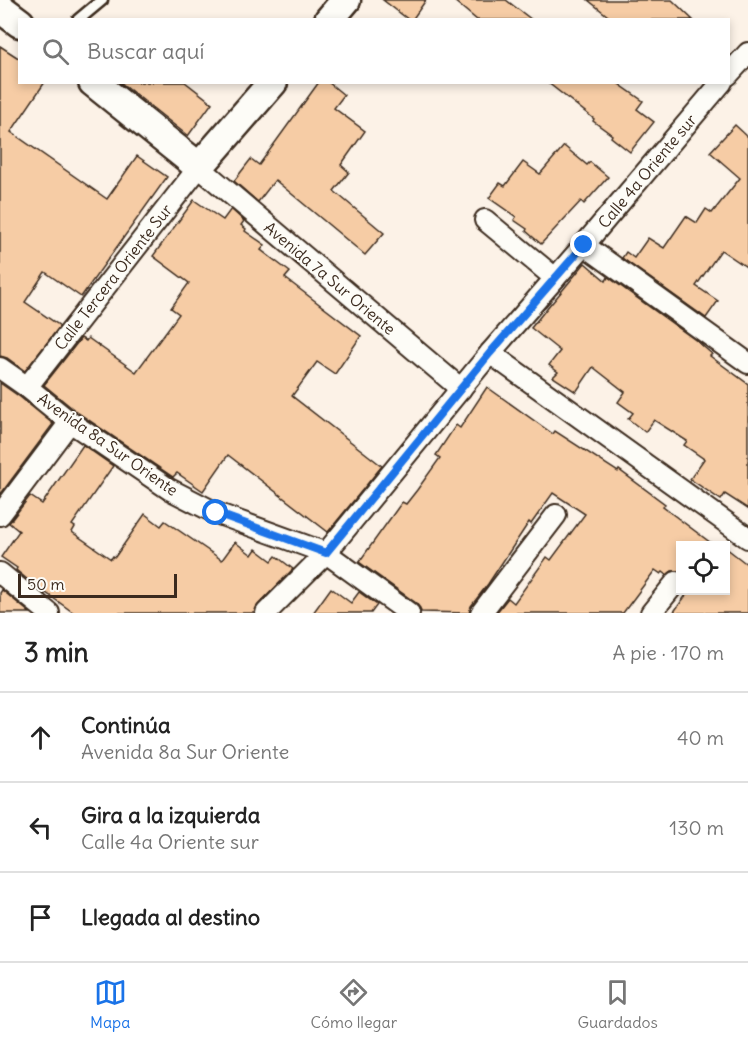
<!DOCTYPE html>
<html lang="es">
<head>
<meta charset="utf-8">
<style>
  :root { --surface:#fff; --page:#f6f6f6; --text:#222; --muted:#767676; --line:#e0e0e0; --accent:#1a73e8 }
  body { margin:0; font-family:Delius,sans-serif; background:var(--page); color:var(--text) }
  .controls { position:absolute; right:18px; bottom:18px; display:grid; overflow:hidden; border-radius:0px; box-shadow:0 3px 9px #0003 }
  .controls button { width:54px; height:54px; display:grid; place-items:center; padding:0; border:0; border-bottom:2px solid var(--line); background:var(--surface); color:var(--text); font:30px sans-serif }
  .scale { position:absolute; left:18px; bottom:15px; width:159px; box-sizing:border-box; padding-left:6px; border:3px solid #3b2a1e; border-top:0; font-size:16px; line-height:21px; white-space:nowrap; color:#3b2a1e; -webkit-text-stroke:4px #fdfcf7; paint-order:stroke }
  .stop { position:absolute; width:18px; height:18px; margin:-14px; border:4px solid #1a73e8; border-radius:50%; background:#fff }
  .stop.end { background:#1a73e8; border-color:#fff; box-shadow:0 2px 6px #0008 }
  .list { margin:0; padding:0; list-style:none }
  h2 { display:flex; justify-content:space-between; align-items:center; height:78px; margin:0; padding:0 24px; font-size:26px }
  h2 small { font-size:20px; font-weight:400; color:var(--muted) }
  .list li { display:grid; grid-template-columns:39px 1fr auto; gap:18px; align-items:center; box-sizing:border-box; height:90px; padding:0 24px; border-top:2px solid var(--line) }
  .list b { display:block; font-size:22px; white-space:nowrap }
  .list p { margin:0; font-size:20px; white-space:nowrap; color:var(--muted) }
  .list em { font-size:20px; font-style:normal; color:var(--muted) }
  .icon { flex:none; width:33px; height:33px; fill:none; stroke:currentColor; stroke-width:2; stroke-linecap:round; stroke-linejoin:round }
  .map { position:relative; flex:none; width:748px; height:613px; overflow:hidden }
  .search { position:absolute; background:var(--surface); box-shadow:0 3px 9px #0003; left:18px; right:18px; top:18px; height:66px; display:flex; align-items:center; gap:15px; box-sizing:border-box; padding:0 21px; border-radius:0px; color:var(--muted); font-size:22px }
  .sheet { height:348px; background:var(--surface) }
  nav { display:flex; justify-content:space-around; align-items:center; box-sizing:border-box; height:84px; border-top:2px solid var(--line); background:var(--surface); font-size:16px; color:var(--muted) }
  nav a { display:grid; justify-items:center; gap:3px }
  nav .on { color:var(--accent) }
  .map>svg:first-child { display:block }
</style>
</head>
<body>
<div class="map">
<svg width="748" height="613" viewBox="0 0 748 613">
  <rect width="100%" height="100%" fill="#fcf2e7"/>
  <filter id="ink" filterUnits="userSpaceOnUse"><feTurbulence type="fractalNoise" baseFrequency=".0167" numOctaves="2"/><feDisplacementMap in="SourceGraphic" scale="12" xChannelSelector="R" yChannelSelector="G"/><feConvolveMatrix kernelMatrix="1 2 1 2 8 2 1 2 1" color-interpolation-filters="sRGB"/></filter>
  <g filter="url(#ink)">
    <g fill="#f6cca5" stroke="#3b2a1e" stroke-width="1.5">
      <polygon points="383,0 426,0 412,20 409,20"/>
      <polygon points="453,0 506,0 532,20 477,20"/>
      <polygon points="588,0 672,0 693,20 613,20"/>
      <polygon points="0,46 20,59 20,82 45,82 11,132 107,199 137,156 167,177 81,297 45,272 25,302 60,326 25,371 7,358 0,356"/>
      <polygon points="120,82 185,82 212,103 188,136"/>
      <polygon points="319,82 328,82 344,95 334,108 365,131 341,165 349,172 334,191 384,233 365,255 275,180 258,202 234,181 251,159 259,165"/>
      <polygon points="547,82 616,82 643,101 637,109 654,122 630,152 611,137 612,135 593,121 594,119"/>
      <polygon points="735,125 748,137 748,268 721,250 696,286 718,301 706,318 622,258 626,252 634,258 648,238 664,248 686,216 697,223 706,209 712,213 740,178 710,152"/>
      <polygon points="564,146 587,165 590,162 608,177 584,204 581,201 541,244 526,231 527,229 514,220 516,217 489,198 500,183 505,186 523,162 540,174"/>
      <polygon points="194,200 223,220 231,209 244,221 241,225 246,229 245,231 265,245 261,250 290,272 285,278 361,336 335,374 317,362 292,396 382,466 328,532 228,455 203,491 177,473 173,477 77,412 44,385 81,338 86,341 88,338 136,372 179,314 171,308 189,283 153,256"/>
      <polygon points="585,263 606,281 608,277 698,342 712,354 710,356 748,384 748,509 725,494 721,500 690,479 704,459 684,445 687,441 654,420 645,432 628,419 633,413 618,402 625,392 593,367 576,392 553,377 558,372 549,365 560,351 531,328 551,303 552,303"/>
      <polygon points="0,383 20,397 53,424 0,495"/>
      <polygon points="487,387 553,434 555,431 618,472 619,470 665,504 663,507 715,546 681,546 681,571 672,571 667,575 663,572 661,574 655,570 623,613 496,613 508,598 514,603 547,557 551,560 585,514 553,493 531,524 529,522 488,584 471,606 469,613 421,612 420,608 416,603 359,562 402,502 406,504 417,490 440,458 436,455 456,425 460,428"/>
      <polygon points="83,445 113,466 72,525 75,527 72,532 111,559 113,556 115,557 145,514 161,526 165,521 222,560 235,542 252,555 256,549 272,561 276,556 293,569 258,605 254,613 74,613 46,593 45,594 16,570 17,568 1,557 19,531 9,523 30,496 42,504"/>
      <polygon points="726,548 748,565 748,613 673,613 689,591 726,591"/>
      <polygon points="331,588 351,603 359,592 377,605 371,613 313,613"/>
      <polygon points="2,590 30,613 0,613 0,593"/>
    </g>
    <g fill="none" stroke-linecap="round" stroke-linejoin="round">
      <g stroke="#3b2a1e" stroke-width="15">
        <polyline id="lane" points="78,20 102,0"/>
      </g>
      <g stroke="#3b2a1e" stroke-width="24">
        <g id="street">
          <polyline points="728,75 748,53"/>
          <polyline points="485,220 555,278"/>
          <polyline points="584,245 748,363"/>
          <polyline points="490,353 748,538"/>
          <polyline points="0,368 27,387 70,422 169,489 216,513 326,553 409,613"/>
          <polyline points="27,387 199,167 461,389"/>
          <polyline points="0,515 70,422"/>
          <polyline points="0,573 49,613"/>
          <polyline points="266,613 326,553 490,353 584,245 722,82"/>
          <polyline points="481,613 556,515"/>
          <polyline points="651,613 676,582"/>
        </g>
      </g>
      <g stroke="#3b2a1e" stroke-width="33">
        <g id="secondary">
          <polyline points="0,8 20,23"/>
          <polyline points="329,20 346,0"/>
          <polyline points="93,82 199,167 273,82"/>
        </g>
      </g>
      <use href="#lane" stroke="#fdfcf7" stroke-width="10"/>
      <use href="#street" stroke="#fdfcf7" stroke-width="20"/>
      <use href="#secondary" stroke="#fdfcf7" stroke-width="28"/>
    </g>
  </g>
  <g fill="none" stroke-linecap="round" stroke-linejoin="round" filter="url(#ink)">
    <polyline stroke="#1a73e8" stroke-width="8" points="216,513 326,553 490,353 584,245"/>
  </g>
  <g text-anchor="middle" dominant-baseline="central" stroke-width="4.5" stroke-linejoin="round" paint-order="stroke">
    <g font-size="16" fill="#3b2a1e" stroke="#fdfcf7">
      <text transform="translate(647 171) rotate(-50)">Calle 4a Oriente sur</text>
      <text transform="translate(113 277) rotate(-52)">Calle Tercera Oriente Sur</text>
      <text transform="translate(330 278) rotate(40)">Avenida 7a Sur Oriente</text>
      <text transform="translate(108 444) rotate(35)">Avenida 8a Sur Oriente</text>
    </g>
  </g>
</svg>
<div class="controls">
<button><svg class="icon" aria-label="locate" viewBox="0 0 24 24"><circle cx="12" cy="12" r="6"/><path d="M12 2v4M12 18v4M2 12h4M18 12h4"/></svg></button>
</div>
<div class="scale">50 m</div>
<div class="stop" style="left:216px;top:513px"></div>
<div class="stop end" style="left:584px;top:245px"></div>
<div class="search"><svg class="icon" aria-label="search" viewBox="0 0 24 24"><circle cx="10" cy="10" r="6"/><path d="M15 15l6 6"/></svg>Buscar aquí</div>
</div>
<section class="sheet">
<h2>3 min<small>A pie · 170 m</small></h2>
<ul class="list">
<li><svg class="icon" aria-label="ahead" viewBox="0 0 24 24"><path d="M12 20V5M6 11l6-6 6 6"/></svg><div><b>Continúa</b><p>Avenida 8a Sur Oriente</p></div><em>40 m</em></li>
<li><svg class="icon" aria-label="left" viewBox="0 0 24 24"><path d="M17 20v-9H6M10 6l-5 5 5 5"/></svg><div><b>Gira a la izquierda</b><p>Calle 4a Oriente sur</p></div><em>130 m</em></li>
<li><svg class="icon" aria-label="arrive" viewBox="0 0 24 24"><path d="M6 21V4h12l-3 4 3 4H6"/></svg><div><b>Llegada al destino</b></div></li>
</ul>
</section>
<nav>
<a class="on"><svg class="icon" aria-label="map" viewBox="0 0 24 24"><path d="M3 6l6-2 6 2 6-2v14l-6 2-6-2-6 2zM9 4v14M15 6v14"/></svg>Mapa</a>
<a><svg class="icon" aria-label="directions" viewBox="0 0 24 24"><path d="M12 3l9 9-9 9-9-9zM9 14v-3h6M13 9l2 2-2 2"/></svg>Cómo llegar</a>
<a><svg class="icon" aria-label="saved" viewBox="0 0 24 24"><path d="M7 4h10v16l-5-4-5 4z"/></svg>Guardados</a>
</nav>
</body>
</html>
